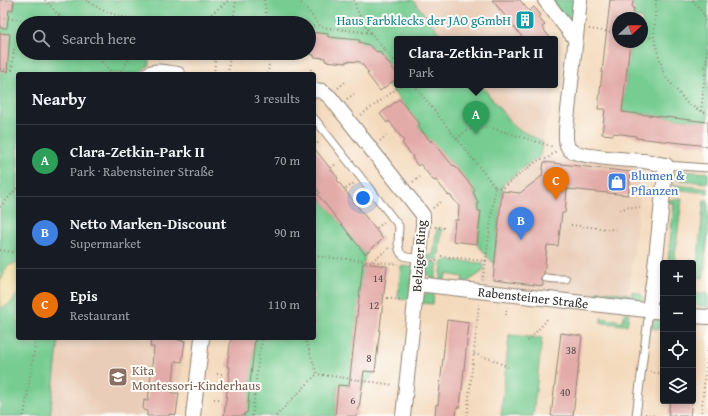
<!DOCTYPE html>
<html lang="en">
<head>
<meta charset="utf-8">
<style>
  :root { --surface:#171b24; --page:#242831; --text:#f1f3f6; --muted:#9ea1a6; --line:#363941; --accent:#ea580c }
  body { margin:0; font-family:"Gentium Book Plus",serif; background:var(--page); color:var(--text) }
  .controls { position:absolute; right:12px; bottom:12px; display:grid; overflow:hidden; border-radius:4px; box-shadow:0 2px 6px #0003 }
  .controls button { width:36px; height:36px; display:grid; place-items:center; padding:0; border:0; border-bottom:1px solid var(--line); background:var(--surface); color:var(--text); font:20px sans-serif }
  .compass { position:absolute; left:612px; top:12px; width:36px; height:36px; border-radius:50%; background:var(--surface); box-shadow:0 2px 6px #0003; rotate:68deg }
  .you { position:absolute; left:363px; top:198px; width:14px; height:14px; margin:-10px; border:3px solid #fff; border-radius:50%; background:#1a73e8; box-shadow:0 0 0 6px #1a73e833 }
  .badge { display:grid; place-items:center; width:26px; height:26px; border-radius:50%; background:var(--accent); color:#fff; font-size:13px; font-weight:700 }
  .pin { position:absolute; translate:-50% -33px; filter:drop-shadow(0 1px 2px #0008) }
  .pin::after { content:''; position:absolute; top:21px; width:14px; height:12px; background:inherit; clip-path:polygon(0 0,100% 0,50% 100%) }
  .popup { position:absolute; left:394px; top:36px; width:164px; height:52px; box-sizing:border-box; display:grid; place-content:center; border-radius:4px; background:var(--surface); filter:drop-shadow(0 1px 3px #0005); font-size:13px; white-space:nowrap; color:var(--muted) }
  .popup b { font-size:15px; color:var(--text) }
  .popup::after { content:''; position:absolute; left:50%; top:100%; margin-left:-8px; border:8px solid transparent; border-top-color:var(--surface) }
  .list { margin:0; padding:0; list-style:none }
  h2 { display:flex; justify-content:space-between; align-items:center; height:52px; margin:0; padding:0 16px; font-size:17px }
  h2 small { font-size:13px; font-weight:400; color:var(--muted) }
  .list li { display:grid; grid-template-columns:26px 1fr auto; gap:12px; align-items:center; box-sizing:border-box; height:72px; padding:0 16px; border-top:1px solid var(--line) }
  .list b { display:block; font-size:15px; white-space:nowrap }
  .list p { margin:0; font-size:13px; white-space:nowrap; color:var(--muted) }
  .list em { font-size:13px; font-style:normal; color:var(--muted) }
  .icon { flex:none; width:22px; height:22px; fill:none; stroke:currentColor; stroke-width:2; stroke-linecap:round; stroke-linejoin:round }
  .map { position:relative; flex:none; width:708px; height:416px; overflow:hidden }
  .search { position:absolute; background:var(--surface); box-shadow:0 2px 6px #0003; left:16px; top:16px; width:300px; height:44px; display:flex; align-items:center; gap:10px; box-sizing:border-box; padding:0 14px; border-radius:22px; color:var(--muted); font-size:15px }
  .panel { position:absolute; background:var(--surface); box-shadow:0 2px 6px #0003; left:16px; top:72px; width:300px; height:268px; border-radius:4px }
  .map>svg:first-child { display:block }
</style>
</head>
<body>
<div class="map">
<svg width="708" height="416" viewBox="0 0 708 416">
  <rect width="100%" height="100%" fill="#fdfcf7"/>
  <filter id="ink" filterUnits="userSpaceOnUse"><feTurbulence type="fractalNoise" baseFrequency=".025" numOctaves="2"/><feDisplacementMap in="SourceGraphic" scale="8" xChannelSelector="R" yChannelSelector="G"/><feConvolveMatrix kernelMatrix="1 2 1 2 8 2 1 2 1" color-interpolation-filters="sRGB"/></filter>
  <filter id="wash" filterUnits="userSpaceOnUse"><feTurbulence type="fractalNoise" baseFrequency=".012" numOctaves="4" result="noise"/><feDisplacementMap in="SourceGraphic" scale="16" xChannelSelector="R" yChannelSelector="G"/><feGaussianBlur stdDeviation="0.9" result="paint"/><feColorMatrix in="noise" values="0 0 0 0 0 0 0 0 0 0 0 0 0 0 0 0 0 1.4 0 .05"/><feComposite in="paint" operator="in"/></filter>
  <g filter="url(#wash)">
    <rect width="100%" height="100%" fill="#f4dabd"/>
    <g fill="#eacdb8">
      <polygon points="413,0 520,0 529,11 534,7 541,15 538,17 545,25 542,28 551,39 444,39"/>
      <polygon points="481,85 554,85 550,119 547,119 543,142 514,127"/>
      <polygon points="540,156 643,167 628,302 481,285 492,197 490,195 535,159 536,159"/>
      <polygon points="59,338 186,338 177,416 50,416"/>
    </g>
    <g fill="#76cc91" stroke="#507c5e">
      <polygon points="14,0 413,0 444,39 397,39 397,74 379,51 377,52 369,45 359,42 359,40 328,37 309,32 309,23 23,23 23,53 216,53 204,57 158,54 149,59 149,66 138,74 18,74 18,338 59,338 50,416 0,416 0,9 13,10"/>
      <polygon points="551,0 575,0 573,18 567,21"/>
      <polygon points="633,0 708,0 708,122 638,114 627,116 627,112 622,112 630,42 642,42 642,18 633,18 634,8 632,8"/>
      <polygon points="397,78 397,85 481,85 514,127 543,142 540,156 536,159 534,159 503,184 494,264 477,244 481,212 478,211 478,202 473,192 475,190 454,165 453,166 432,141 431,142 418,126 419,124 388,85"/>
      <polygon points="682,171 708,173 708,183 670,179 673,175"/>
      <polygon points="670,184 708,189 708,193 682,190"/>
      <polygon points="314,186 320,193 318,195 365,253 351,369 375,372 362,388 338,385 335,416 244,416 255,338 314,338"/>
      <polygon points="682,198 674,263 668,263 674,203 667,202 668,200"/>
      <polygon points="704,200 708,200 708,233 703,278 696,277"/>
      <polygon points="437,228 442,229 438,260 425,259 425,255 433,255"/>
      <path d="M447,260L482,263C485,266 484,269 482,272L464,284L462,283L463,277L446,274L444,282L440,281L442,263Z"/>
      <path d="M425,261L438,263L435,280C427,276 424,271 425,261Z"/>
      <polygon points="401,266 413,267 410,300 399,299 398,297"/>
      <polygon points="597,291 629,294 628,302 596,298"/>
      <path d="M632,291L641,294L644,299C640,303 637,303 631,302Z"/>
      <polygon points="430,292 434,292 433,304 420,303 424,295"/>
      <polygon points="693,292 708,294 708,307 693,305"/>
      <polygon points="625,312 629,313 627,325 601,323 601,318 623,321"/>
      <path d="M663,317V325L658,329L651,328C654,321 656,318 663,317Z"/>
      <polygon points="509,335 542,338 533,416 501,416"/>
    </g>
    <path fill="#eeda9e" stroke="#8c8264" d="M18,263V293L11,303L0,309V279H2C6,268 5,265 18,263Z"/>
    <g id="blocks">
      <g fill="#e3aba8">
        <polygon points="0,0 14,0 13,10 9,10 7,28 0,28"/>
        <polygon points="492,0 520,0 529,11 534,7 541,15 538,17 545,25 542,27 551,39 524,39"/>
        <polygon points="610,0 633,0 632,8 634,8 633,18 618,18 618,42 630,42 622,112 708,122 708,146 636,138 636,136 614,133 613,135 602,134 605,109 598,109"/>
        <polygon points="309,32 328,34 328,37 360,40 359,42 369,45 377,52 379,51 397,74 397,78 380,91 367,74 369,73 360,62 346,61 346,63 325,61 325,58 314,57 314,55 309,54"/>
        <polygon points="0,33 10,34 7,72 0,71"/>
        <polygon points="399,99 420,124 418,126 431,142 432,140 453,166 454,165 475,190 473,192 478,202 478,211 481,211 477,244 453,241 455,220 458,220 459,206 450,195 449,196 436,180 434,181 420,164 418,166 412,158 413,157 402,143 404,141 389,121 387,123 380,114"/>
        <polygon points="314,148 338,178 337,180 383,239 365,254 318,195 320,193 314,186"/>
        <polygon points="544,162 631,172 628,195 567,189 565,213 562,213 558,246 547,245 544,274 541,277 541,280 543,282 543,286 493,280 502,191 520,193 542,176"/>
        <polygon points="363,263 387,266 375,372 364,371 359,409 358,409 357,416 335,416 338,385 349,386"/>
        <polygon points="447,320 469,323 460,407 457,407 456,416 435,416 436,404 438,405"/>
        <polygon points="561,333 582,336 573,416 551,416"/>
        <polygon points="151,338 178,338 178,340 185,341 182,362 175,361 172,393 179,393 176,415 169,414 169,416 147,416 147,411 143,410 144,400 148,401 154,347 150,347"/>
        <polygon points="231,338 255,338 247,413 244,413 244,416 224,416 230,367 227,367"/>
        <polygon points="670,401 692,401 690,416 668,416"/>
      </g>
    </g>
  </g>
  <g filter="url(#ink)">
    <use href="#blocks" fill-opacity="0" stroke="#908274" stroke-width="1"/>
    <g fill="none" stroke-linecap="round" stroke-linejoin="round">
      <g stroke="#908274" stroke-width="9">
        <g id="service">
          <path d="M314,118L399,226C399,234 395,252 404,256C408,258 415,258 420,258"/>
          <polyline points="666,165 708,168"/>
          <polyline points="546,278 556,279 566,279"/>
          <polyline points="636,416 649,310"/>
        </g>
      </g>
      <g stroke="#908274" stroke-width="16">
        <g id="minor">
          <polyline points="545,0 575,39"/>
          <path d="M580,0L566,129C566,137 565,145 570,150C578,157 631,160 644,161C651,162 659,164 666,165L654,276L649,310"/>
          <path d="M148,74C156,69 169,73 178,74"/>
          <polyline points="314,90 322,91 330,97 423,215 423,225 403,416"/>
          <path id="s1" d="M417,284L663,312"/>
          <polyline points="693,316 708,317"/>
          <polyline points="193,416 202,338"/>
        </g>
      </g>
      <g stroke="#908274" stroke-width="2" stroke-dasharray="1 3" stroke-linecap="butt">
        <polyline points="45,0 66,23"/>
        <polyline points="86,0 100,9 118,16 157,23"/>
        <polyline points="264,0 267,21"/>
        <polyline points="299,0 321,27 372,33"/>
        <path d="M354,0C359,24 382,46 397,64"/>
        <polyline points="656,0 654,38 664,75 687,103 697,109 708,114"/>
        <polyline points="693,0 703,13 708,27"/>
        <polyline points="234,17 286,23"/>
        <polyline points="0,18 28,20 35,23"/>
        <polyline points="198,23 210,15 229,0"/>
        <polyline points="233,23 236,0"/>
        <polyline points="309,26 321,27"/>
        <polyline points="589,29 618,33"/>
        <polyline points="642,36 654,38"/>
        <polyline points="93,53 113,74"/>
        <polyline points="159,57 163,53"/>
        <polyline points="0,69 12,70 14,48"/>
        <polyline points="119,74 134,53 159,57 158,59"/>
        <polyline points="214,74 216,53"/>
        <polyline points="228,74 230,53"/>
        <polyline points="268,74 269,64"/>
        <polyline points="310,74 311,69"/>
        <polyline points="414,85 495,187 486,261 482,280"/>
        <polyline points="338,88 345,82"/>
        <polyline points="347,99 354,94"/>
        <polyline points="701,111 708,46"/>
        <polyline points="361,115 402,85"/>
        <polyline points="457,139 465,131 489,127 554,147"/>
        <polyline points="380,141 387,135"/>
        <polyline points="314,146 320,141"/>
        <polyline points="331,168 337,163"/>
        <polyline points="413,182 420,177"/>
        <polyline points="495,187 502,188 540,159 547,159 556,151"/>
        <polyline points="346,189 354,183"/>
        <polyline points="360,206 367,200"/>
        <polyline points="0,207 18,187"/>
        <polyline points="433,208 440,202"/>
        <polyline points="620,210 628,207 640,208"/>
        <polyline points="571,225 618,230"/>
        <polyline points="435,227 444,228"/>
        <polyline points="377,228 384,222"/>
        <polyline points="0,250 18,253"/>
        <polyline points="314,256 398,264"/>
        <polyline points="441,256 486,261"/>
        <polyline points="372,261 389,248"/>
        <polyline points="432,261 440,261"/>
        <polyline points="387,298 403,301"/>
        <polyline points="506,315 507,307"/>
        <polyline points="305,338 317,374 394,385"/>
        <polyline points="528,341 546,321 547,319"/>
        <polyline points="474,354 491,359 508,367"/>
        <polyline points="650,372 661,373"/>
        <polyline points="217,374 222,374"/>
        <polyline points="214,399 219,399"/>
        <polyline points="645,414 656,416"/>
        <polyline points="24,416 36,338"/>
        <polyline points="252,416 259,354 263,338"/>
        <polyline points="276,416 317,374"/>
        <polyline points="467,416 479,304"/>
        <polyline points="701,416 708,347"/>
      </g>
      <use href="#service" stroke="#fff" stroke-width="7"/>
      <use href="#minor" stroke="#fff" stroke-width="14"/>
    </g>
  </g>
  <defs>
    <g id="building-square" transform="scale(1)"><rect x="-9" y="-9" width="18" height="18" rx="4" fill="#0f9aa8" stroke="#fdfcf7"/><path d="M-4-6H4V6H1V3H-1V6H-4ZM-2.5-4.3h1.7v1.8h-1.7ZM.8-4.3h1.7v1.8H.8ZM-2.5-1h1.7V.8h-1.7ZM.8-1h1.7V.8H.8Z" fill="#fff"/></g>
    <g id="shop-square" transform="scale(1)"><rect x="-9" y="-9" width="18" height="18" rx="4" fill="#3f7fe0" stroke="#fdfcf7"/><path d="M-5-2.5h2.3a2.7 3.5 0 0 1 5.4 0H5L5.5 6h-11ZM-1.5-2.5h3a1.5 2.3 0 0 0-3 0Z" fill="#fff"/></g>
    <g id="school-square" transform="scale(1)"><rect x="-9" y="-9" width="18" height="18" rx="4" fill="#8d6e63" stroke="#fdfcf7"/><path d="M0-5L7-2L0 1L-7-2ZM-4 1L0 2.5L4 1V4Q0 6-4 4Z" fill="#fff"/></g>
  </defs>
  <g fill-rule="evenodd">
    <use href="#building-square" x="525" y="20"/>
    <use href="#shop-square" x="617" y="182"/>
    <use href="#school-square" x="118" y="377"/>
  </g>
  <g text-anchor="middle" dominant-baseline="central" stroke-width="4" stroke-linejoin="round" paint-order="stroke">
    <g font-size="11" fill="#594b4a">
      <text x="378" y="278">14</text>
      <text x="374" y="305">12</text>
      <text x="571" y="350">38</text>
      <text x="369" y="358">8</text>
      <text x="565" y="392">40</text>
      <text x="353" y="400">6</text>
    </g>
    <g font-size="13" fill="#0d838f" stroke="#fdfcf7" text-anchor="end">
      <text x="511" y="20">Haus Farbklecks der JAO gGmbH</text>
    </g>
    <g font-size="13" fill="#366cbe" stroke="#fdfcf7" text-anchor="start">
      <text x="631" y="175">Blumen &amp;<tspan x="631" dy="15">Pflanzen</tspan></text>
    </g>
    <g font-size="13" fill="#2b2b2b" stroke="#fdfcf7">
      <text transform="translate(419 256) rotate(-86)">Belziger Ring</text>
      <text stroke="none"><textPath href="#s1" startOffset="117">Rabensteiner Straße</textPath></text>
    </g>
    <g font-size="13" fill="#785e54" stroke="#fdfcf7" text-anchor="start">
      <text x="132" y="370">Kita<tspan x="132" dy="15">Montessori-Kinderhaus</tspan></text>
    </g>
  </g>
</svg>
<div class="controls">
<button>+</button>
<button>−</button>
<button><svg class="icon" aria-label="locate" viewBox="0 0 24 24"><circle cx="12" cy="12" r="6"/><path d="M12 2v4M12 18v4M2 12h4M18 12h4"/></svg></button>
<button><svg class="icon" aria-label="layers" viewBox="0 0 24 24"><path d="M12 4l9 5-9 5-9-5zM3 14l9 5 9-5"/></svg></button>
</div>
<svg class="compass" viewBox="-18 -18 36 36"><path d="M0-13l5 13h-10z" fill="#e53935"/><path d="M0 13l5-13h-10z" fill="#9ea1a6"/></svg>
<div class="you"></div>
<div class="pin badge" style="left:476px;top:134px;background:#2e9e5b">A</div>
<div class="popup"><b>Clara-Zetkin-Park II</b>Park</div>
<div class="pin badge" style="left:521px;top:240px;background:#3f7fe0">B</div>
<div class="pin badge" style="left:556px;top:200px;background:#e8710a">C</div>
<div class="search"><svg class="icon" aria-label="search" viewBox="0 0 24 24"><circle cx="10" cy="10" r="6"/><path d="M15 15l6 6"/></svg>Search here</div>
<section class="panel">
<h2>Nearby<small>3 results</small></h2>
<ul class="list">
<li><span class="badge" style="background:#2e9e5b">A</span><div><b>Clara-Zetkin-Park II</b><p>Park · Rabensteiner Straße</p></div><em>70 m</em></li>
<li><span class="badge" style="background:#3f7fe0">B</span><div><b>Netto Marken-Discount</b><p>Supermarket</p></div><em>90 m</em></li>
<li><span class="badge" style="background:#e8710a">C</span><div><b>Epis</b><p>Restaurant</p></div><em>110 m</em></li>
</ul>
</section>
</div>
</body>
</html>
